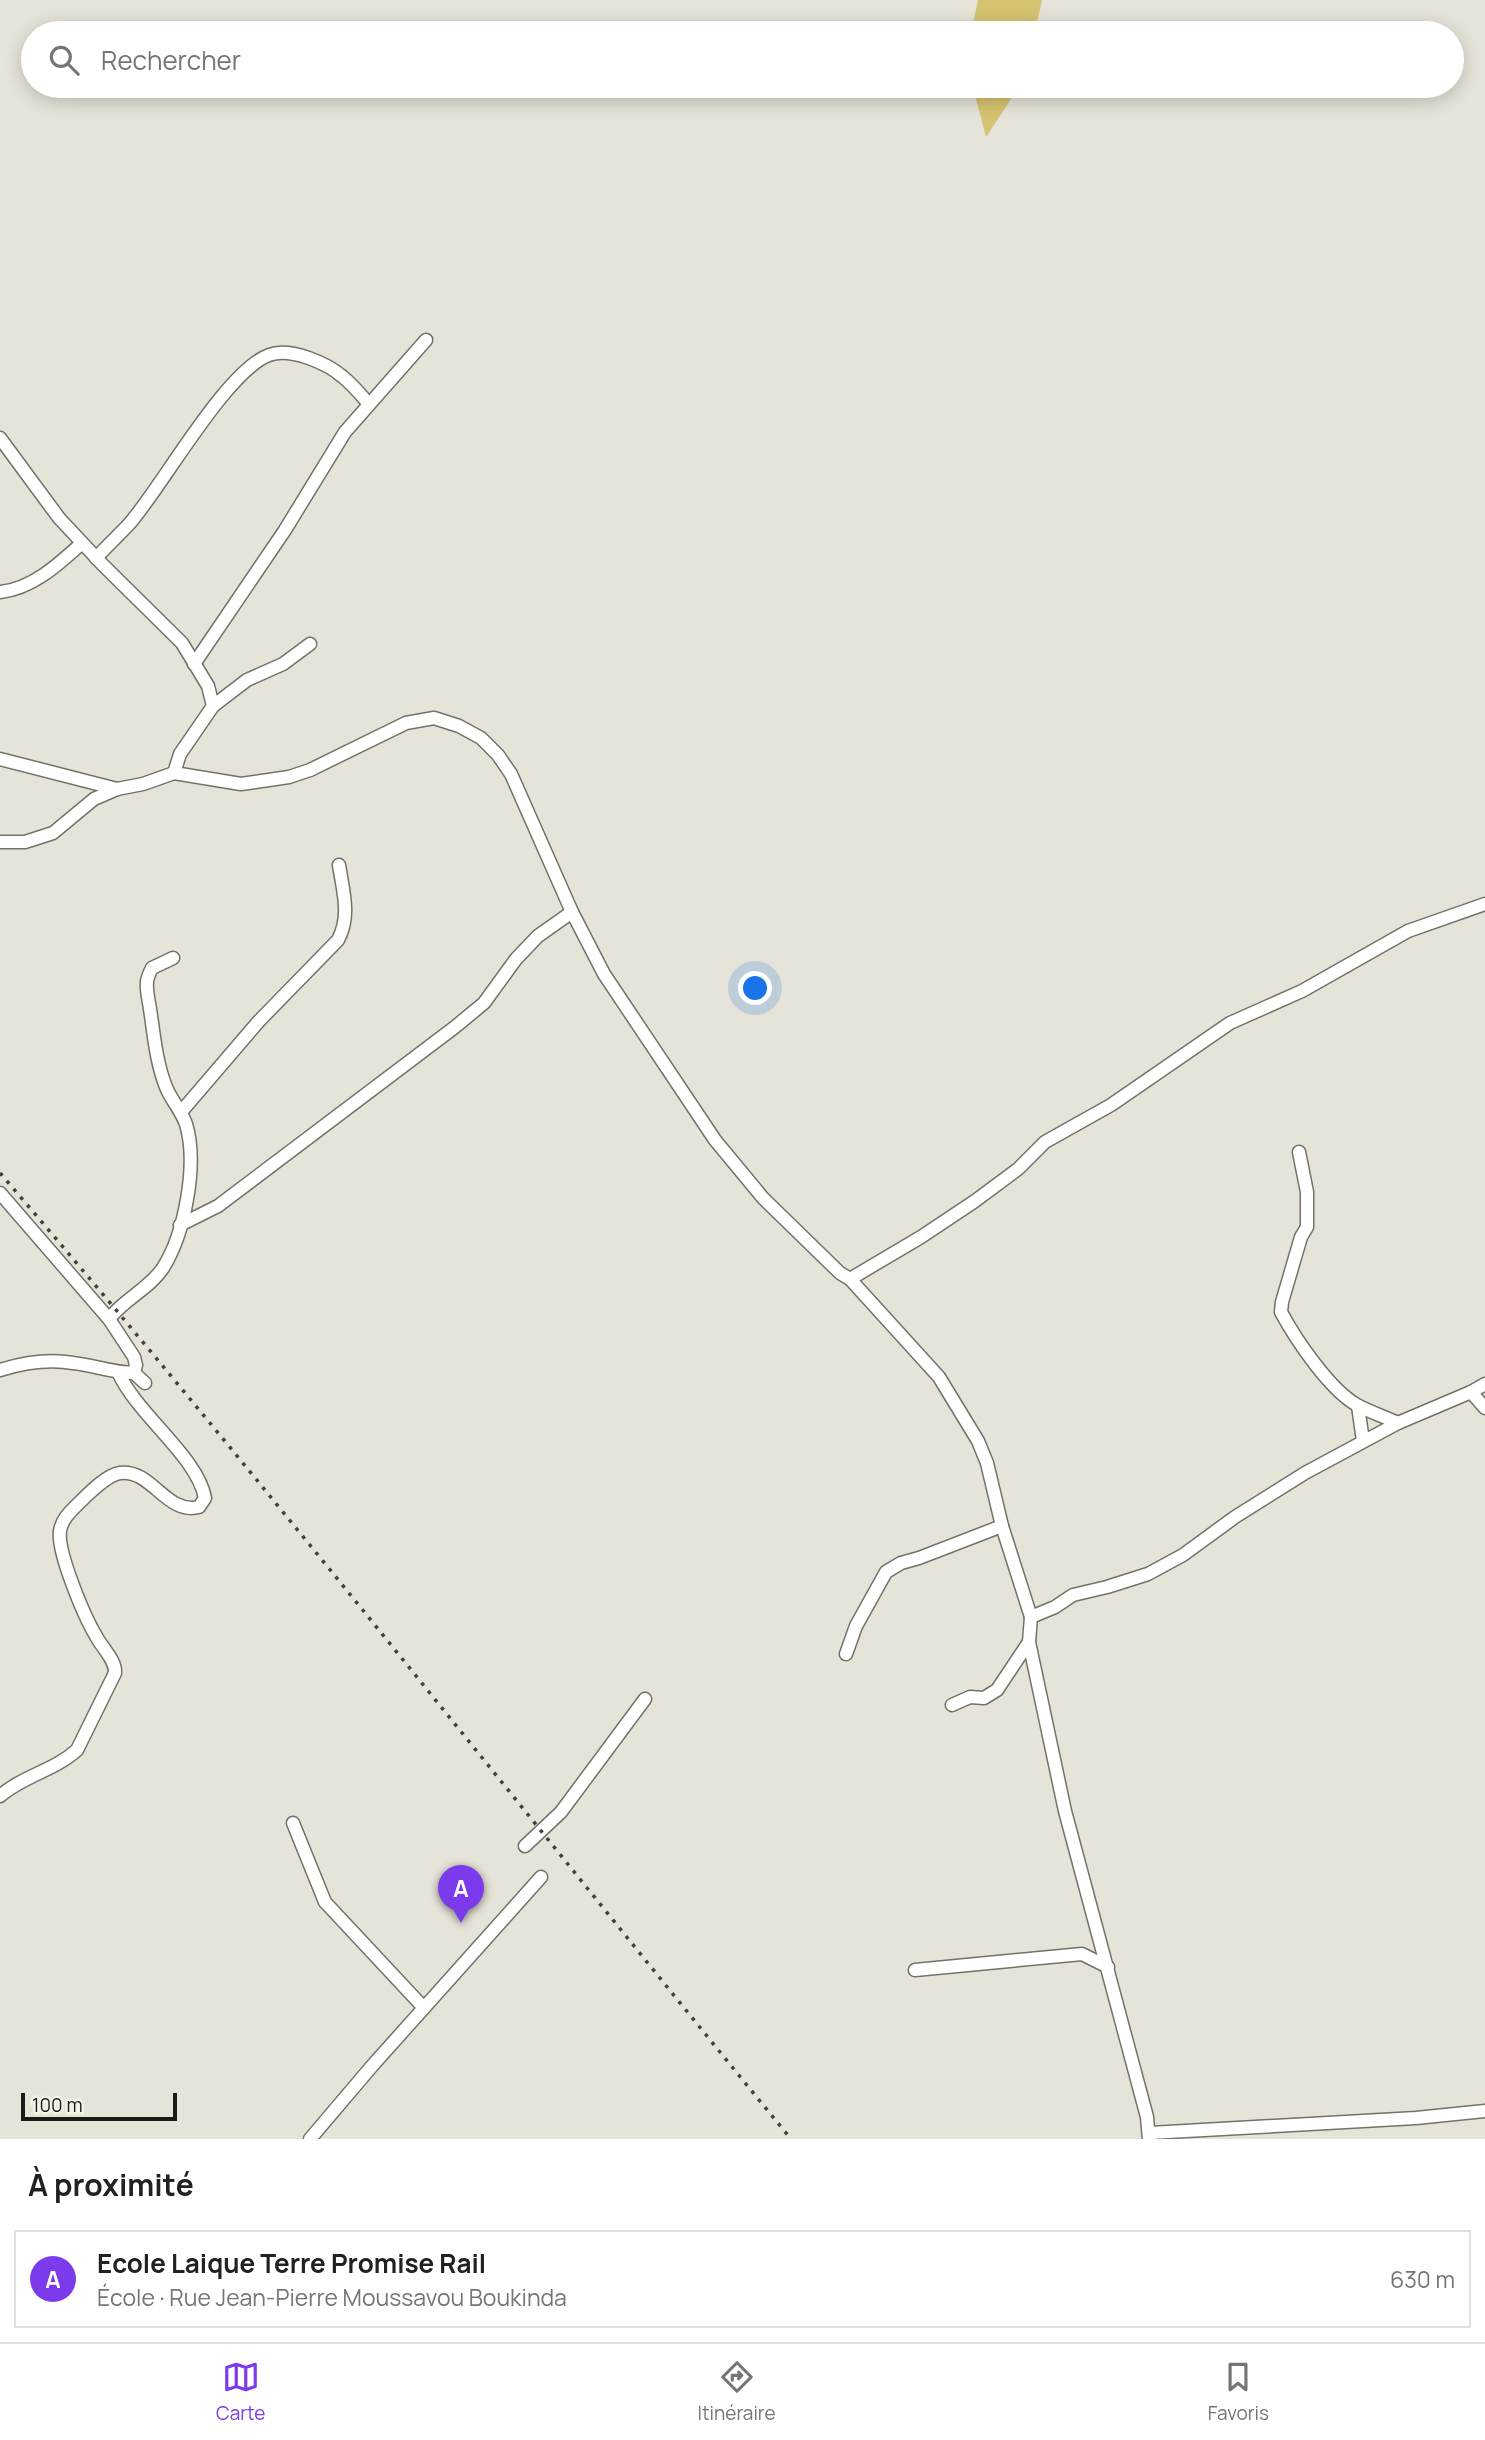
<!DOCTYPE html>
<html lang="fr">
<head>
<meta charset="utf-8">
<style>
  :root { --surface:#fff; --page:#f6f6f6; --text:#202124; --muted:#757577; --line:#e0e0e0; --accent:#7c3aed }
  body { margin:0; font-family:Manrope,sans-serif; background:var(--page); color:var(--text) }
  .scale { position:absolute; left:21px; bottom:18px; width:156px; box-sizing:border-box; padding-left:7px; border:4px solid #1b1a16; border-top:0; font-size:19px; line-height:24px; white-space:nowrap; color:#1b1a16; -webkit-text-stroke:5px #f4f1e5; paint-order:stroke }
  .you { position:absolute; left:756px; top:989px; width:24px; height:24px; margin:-18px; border:5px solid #fff; border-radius:50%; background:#1a73e8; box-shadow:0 0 0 10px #1a73e833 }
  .badge { display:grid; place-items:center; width:46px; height:46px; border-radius:50%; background:var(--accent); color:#fff; font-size:23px; font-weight:700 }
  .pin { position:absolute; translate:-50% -58px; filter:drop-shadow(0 2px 4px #0008) }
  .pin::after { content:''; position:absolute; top:37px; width:24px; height:21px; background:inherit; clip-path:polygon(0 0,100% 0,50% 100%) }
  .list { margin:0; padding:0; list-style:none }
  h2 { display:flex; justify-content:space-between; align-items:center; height:91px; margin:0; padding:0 28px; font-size:30px }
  h2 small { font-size:23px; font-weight:400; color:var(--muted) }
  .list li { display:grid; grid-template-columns:46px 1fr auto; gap:21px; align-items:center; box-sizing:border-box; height:98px; margin:0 14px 14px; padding:0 14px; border:2px solid var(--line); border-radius:0px }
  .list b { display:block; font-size:26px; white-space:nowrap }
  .list p { margin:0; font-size:23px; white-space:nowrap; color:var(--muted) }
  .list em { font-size:23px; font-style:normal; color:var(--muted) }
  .icon { flex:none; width:38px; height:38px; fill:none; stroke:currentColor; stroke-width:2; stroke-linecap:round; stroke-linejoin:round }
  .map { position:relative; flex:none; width:1485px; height:2139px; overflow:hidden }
  .search { position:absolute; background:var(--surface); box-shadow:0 4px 18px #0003; left:21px; right:21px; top:21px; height:77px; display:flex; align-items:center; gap:18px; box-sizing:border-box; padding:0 24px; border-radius:38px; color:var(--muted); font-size:26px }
  .sheet { height:203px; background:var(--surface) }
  nav { display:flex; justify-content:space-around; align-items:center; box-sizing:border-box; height:98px; border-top:2px solid var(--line); background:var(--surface); font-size:19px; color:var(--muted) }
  nav a { display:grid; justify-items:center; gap:4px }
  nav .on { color:var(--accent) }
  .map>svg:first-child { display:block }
</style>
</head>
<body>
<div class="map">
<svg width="1485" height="2139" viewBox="0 0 1485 2139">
  <rect width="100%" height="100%" fill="#e6e4d8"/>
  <g fill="#d6c371">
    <polygon points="978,0 1042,0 1035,33 971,33"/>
    <polygon points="975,86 1017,86 1013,96 986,137 976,99"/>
  </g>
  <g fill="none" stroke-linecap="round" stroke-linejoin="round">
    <g stroke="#747167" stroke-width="15">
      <g id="minor">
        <polyline points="0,438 59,518 102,564 182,643 208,686 213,706 180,754 174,773"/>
        <path d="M96,558C107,546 119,535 130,523C163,485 226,371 269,355C290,347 327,363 343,377C353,385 361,395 369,404"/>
        <path d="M0,592C32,589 59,564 82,543"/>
        <polyline points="194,664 285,530 345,432 426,340"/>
        <polyline points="213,706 247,680 283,664 310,644"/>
        <polyline points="0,759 117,789"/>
        <polyline points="0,842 25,842 53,833 94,799 117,789 143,784 174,773 241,784 289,777 310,770 406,723 434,718 459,726 481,738 498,755 511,774 572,912 604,974 715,1140 763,1198 840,1273 850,1279 939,1377 978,1441 987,1463 1002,1526 1031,1617 1029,1642 1065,1811 1147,2117 1149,2139"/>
        <path d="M181,1112L259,1021L338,940C351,916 343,891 339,865"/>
        <path d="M1299,1152L1307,1192V1227L1301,1237L1282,1302L1281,1312C1296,1340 1330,1390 1357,1405C1370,1412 1385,1417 1398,1423"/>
        <polyline points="0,1193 109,1319 134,1357 136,1365 134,1373"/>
        <polyline points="180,1225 218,1206 455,1027 484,1003 516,959 538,936 572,912"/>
        <polyline points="850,1279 921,1237 975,1201 1018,1169 1045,1142 1111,1105 1230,1023 1302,991 1408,931 1485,904"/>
        <path d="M109,1319C124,1299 149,1289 163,1268C185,1233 198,1164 186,1124C181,1110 171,1100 166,1087C156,1062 154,1035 150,1009C149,1001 146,991 147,982C147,978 150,972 152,968L173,958"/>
        <path d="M0,1370C23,1363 49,1359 73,1363C93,1365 113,1373 134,1373L145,1383"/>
        <polyline points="1471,1392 1485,1408"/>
        <polyline points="1358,1406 1363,1441"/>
        <polyline points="1031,1617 1055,1607 1073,1595 1107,1587 1148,1574 1183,1555 1235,1517 1305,1473 1398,1423 1471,1392 1485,1384"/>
        <polyline points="846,1654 856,1626 886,1572 901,1563 919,1558 1002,1526"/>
        <polyline points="952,1705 970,1697 984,1698 997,1690 1029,1642"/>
        <path d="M0,1796C23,1776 55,1770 77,1750L115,1673C116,1660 102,1648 96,1636C84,1616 57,1552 60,1531C62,1518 72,1510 81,1501C90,1492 107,1475 120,1473C152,1469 166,1515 199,1507L205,1498C197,1456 138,1416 118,1372"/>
        <polyline points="293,1823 325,1902 424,2008"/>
        <polyline points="525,1846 561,1812 645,1699"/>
        <polyline points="915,1970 1082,1954 1108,1967"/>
        <polyline points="1150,2133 1416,2118 1485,2111"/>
        <polyline points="310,2139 372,2066 541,1877"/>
      </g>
    </g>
    <use href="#minor" stroke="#fff" stroke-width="12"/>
    <path stroke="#41403a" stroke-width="3.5" stroke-dasharray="3.5 7" stroke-linecap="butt" d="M0,1173C271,1489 527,1817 791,2139"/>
  </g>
</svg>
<div class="scale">100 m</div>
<div class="you"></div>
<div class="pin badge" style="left:461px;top:1923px">A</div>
<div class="search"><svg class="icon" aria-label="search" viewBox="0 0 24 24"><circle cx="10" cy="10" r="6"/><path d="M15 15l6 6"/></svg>Rechercher</div>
</div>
<section class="sheet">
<h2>À proximité<small></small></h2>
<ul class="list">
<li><span class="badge">A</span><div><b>Ecole Laique Terre Promise Rail</b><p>École · Rue Jean-Pierre Moussavou Boukinda</p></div><em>630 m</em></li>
</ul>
</section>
<nav>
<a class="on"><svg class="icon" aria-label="map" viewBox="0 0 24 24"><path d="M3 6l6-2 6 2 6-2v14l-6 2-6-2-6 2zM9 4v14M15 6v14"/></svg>Carte</a>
<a><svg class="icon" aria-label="directions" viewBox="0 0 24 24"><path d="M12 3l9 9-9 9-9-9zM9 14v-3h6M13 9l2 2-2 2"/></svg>Itinéraire</a>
<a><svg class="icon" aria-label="saved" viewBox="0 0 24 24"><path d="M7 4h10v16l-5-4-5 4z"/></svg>Favoris</a>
</nav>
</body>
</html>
